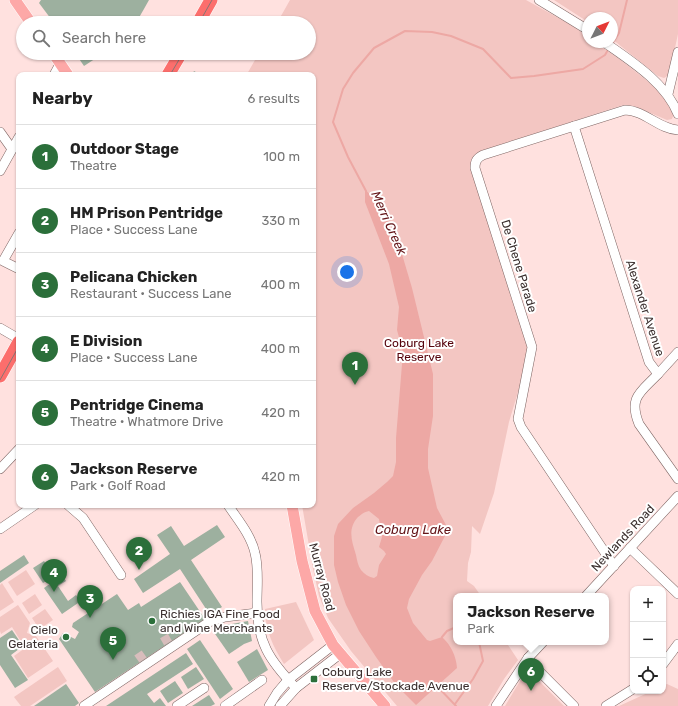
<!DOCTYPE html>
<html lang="en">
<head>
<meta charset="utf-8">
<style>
  :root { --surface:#fff; --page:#f2f2f2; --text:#222; --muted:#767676; --line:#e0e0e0; --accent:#2b6f3a }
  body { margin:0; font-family:Rubik,sans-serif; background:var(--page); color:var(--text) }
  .controls { position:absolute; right:12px; bottom:12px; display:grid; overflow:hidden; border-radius:8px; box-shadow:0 1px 3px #0004 }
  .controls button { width:36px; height:36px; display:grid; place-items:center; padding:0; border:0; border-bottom:1px solid var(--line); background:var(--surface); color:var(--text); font:20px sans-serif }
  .compass { position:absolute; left:582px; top:12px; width:36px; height:36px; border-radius:50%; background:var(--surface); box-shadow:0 1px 3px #0004; rotate:48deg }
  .you { position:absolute; left:347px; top:272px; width:14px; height:14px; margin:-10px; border:3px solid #fff; border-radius:50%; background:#1a73e8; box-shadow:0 0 0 6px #1a73e833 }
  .badge { display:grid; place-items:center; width:26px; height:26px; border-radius:50%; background:var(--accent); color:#fff; font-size:13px; font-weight:700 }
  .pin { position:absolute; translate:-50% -33px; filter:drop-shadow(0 1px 2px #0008) }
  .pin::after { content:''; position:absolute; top:21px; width:14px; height:12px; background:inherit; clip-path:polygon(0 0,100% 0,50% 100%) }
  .popup { position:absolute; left:453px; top:593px; width:156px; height:52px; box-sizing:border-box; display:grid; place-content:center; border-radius:8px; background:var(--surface); filter:drop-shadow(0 1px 3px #0005); font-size:13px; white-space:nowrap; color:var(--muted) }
  .popup b { font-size:15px; color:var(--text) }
  .popup::after { content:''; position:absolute; left:50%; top:100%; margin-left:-8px; border:8px solid transparent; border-top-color:var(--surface) }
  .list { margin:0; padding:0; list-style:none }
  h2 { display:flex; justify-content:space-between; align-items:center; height:52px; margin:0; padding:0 16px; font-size:17px }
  h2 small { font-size:13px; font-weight:400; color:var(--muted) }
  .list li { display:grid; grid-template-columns:26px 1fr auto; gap:12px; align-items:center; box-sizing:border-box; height:64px; padding:0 16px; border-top:1px solid var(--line) }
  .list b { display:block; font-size:15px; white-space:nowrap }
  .list p { margin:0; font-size:13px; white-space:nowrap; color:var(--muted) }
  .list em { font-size:13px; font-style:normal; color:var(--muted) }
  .icon { flex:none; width:22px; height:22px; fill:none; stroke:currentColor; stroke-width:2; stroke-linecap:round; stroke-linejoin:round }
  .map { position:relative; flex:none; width:678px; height:706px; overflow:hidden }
  .search { position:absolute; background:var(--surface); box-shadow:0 1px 3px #0004; left:16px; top:16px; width:300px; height:44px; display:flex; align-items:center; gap:10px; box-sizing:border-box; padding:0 14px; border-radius:22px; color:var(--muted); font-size:15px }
  .panel { position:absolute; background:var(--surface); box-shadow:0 1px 3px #0004; left:16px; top:72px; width:300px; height:436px; border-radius:8px }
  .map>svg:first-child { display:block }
</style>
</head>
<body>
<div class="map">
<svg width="678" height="706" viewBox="0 0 678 706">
  <rect width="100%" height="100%" fill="#ffe1df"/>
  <g fill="#f3c6c2">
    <polygon points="290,0 526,0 573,26 588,37 588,42 595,42 622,61 660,91 674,113 672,119 667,120 634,106 623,105 485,150 476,156 530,352 509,422 494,493 480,534 472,526 471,552 468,563 467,581 474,586 481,596 456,596 456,642 506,642 518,660 504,679 488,706 397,706 351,651 328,618 319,596 313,569 302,505 313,505 313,75 248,75 247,74 259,53 309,53 309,23 277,23"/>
    <polygon points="554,0 678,0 678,34 669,75 664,78 658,76 612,39 612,18 588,18 588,22"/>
    <polygon points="26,570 35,584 17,596 8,582"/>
    <polygon points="2,583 14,602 0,611 0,585"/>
    <polygon points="35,594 42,605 29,614 22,603"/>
    <path d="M296,602L314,640L284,664C273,647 265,629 265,609Z"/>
    <polygon points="18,605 30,623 27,633 36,636 53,661 28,678 14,656 25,648 12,627 1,634 0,631 0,617"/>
    <polygon points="45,609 53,620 44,626 36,624 32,618"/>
    <polygon points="58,667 67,681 30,706 21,706 14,697"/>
    <polygon points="532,674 564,706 505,706 523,676"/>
    <polygon points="667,684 678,689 678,706 619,706 652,691 663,691 663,686"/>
  </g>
  <path fill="#eda8a4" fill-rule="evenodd" d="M365,189L385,212L394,227L412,288L433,374V416L428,449V468L437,508L446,525L445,536L432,561L422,575L409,599L407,608L413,623L427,640L430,641L442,637C451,645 456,656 457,668L416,705L396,685L376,657L359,631L346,605L338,582L334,565V536L338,524L353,508L374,493L387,482L393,476L396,462V438L403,352L397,330L399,307L389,264L365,202ZM369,511L379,519L382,537L379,547L384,551L386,554L379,565L377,576L374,578C369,577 364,574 361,570C358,566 357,560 356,555C352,542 347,529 358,517C362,514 364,512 369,511Z"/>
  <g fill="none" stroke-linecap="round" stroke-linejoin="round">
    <g stroke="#eda8a4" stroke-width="2">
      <polyline points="612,44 619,33 627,0"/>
      <polyline points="366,191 348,157 333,122 343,89 353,73 374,48 405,31 432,32 451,36 483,49 511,78 534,76 583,69 605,55 609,48"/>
      <polyline points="442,637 447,631 456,627"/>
      <polyline points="436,685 456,706"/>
      <polyline points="455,704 473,679 483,661 479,642"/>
    </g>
  </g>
  <g fill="#9db09f">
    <polygon points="41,0 149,0 136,23 54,23 39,3"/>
    <polygon points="75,53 104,53 84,66"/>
    <polygon points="194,71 201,75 192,75"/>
    <polygon points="217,525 225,537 191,560 222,607 210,615 180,569 143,593 134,579 170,554 157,535 171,526 184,546"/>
    <polygon points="24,555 29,563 0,583 0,571"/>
    <polygon points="44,561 49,568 59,561 63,566 52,573 54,576 43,583 33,568"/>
    <polygon points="62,575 66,581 58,586 68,601 76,595 81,601 62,614 44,588"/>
    <polygon points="180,582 205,619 95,692 59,639 63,633 75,639 79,632 72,627 73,623 117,594 128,610 139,603 141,607"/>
    <polygon points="248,621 252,641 244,644 229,654 213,631 221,626"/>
    <polygon points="12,630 23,646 11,655 28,680 15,688 0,665 0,638"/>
    <polygon points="200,640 233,689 220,699 187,649"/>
    <polygon points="257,649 268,670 249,682 237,662"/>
    <polygon points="186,653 193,664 147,694 154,703 160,698 166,706 106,706"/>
    <polygon points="196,667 204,679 188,689 181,677"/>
    <polygon points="175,681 183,693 168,703 160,691"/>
    <polygon points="66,684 79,703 75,706 34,706"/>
    <polygon points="209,695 215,704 211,706 192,706"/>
  </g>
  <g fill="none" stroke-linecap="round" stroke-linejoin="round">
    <g stroke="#d8bdbc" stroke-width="9" stroke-dasharray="9 4.5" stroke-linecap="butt">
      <polyline points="164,636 168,643"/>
      <polyline points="138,653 143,660"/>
    </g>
    <g stroke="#7e6563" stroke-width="10">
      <g id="minor">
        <polyline points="539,0 588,30"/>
        <path d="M604,42C631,61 665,82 678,114"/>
        <polyline points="54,75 60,64"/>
        <polyline points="668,94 678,52"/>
        <path d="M574,126L649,362L658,374C641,392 628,397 639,424L678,479"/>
        <polyline points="0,132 12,149"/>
        <polyline points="0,171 19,137"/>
        <polyline points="19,233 3,261 19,269"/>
        <polyline points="0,328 19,339"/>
        <polyline points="658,374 678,352"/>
        <polyline points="0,469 19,449"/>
        <polyline points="68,505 83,518 121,575"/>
        <path d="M228,505C238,520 251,535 255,553C259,569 257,585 257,602C257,642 269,660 296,688"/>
        <polyline points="0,529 35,505"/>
        <polyline points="630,548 678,594"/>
        <path d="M614,566L521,427L518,419L532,347L475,168C475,161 477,158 483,155L625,110C644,110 659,129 678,130"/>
        <polyline points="586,596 678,496"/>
        <polyline points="528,658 535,667 574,706"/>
        <polyline points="663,664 678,644"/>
        <polyline points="84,706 209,622 225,617 257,613"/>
        <polyline points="177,706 204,688"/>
        <polyline points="225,706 262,680"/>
        <polyline points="269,706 277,693 288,680 333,645"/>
        <polyline points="280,706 296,688 340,654"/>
        <polyline points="496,706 528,658 543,642"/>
        <polyline points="606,706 633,689"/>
      </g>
    </g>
    <g stroke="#fff" stroke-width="12">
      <g id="major">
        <polyline points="15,0 31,23"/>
        <polyline points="53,53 68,75"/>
        <polyline points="292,505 302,561 315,611 333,645 385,706"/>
      </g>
    </g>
    <g stroke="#fff" stroke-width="14">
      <g id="highway">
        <polyline points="198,23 211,0"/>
        <polyline points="168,75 181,53"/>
        <polyline points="0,376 19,342"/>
      </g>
    </g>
    <use href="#minor" stroke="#fff" stroke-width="9"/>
    <use href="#major" stroke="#fda8a7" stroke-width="11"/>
    <use href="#highway" stroke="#fc6e6c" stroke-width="13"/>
    <g stroke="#887574" stroke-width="1">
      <polyline points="199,23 212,0"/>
      <polyline points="170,75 183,53"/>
      <polyline points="0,380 19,346"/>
    </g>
  </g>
  <g fill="#2b6f3a" stroke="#fff" stroke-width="1.5">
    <circle cx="152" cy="621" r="4"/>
    <circle cx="66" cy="637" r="4"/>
    <rect x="310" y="675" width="8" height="8" rx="2"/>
  </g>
  <g text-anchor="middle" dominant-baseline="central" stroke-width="4" stroke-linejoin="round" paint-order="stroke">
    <g font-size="12" fill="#3a2f2e" stroke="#fff">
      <text transform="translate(519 266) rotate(73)">De Chene Parade</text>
      <text transform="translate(645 308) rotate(72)">Alexander Avenue</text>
      <text transform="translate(623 538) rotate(-47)">Newlands Road</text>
      <text transform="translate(322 577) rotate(75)">Murray Road</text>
    </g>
    <g font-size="12" fill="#56040d" stroke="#fff">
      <text x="419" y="343">Coburg Lake<tspan x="419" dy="14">Reserve</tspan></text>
    </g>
    <g font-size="12" fill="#3a2f2e" stroke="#fff" text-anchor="start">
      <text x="160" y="614">Richies IGA Fine Food<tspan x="160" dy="14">and Wine Merchants</tspan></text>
      <text x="58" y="630" text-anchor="end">Cielo<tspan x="58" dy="14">Gelateria</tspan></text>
      <text x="322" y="672">Coburg Lake<tspan x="322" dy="14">Reserve/Stockade Avenue</tspan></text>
    </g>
    <g font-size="13" font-style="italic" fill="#641518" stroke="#fff">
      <text transform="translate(389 223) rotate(66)">Merri Creek</text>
      <text x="413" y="529">Coburg Lake</text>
    </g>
  </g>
</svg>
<div class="controls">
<button>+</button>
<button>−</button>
<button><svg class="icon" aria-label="locate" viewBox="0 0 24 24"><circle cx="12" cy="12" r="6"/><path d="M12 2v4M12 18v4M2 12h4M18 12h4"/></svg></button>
</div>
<svg class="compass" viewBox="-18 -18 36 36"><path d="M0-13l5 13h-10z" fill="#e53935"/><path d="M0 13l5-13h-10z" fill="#767676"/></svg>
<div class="you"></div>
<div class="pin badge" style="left:355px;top:385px">1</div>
<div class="pin badge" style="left:139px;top:570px">2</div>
<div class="pin badge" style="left:90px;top:618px">3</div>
<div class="pin badge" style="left:54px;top:592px">4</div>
<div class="pin badge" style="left:113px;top:660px">5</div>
<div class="pin badge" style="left:531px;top:691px">6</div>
<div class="popup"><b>Jackson Reserve</b>Park</div>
<div class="search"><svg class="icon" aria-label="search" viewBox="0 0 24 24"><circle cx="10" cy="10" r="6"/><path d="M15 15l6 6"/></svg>Search here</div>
<section class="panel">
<h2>Nearby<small>6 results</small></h2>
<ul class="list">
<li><span class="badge">1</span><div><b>Outdoor Stage</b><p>Theatre</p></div><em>100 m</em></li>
<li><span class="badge">2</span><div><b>HM Prison Pentridge</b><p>Place · Success Lane</p></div><em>330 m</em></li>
<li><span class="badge">3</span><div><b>Pelicana Chicken</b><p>Restaurant · Success Lane</p></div><em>400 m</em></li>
<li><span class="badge">4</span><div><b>E Division</b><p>Place · Success Lane</p></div><em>400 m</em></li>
<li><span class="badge">5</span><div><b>Pentridge Cinema</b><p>Theatre · Whatmore Drive</p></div><em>420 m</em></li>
<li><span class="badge">6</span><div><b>Jackson Reserve</b><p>Park · Golf Road</p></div><em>420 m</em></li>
</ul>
</section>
</div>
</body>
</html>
